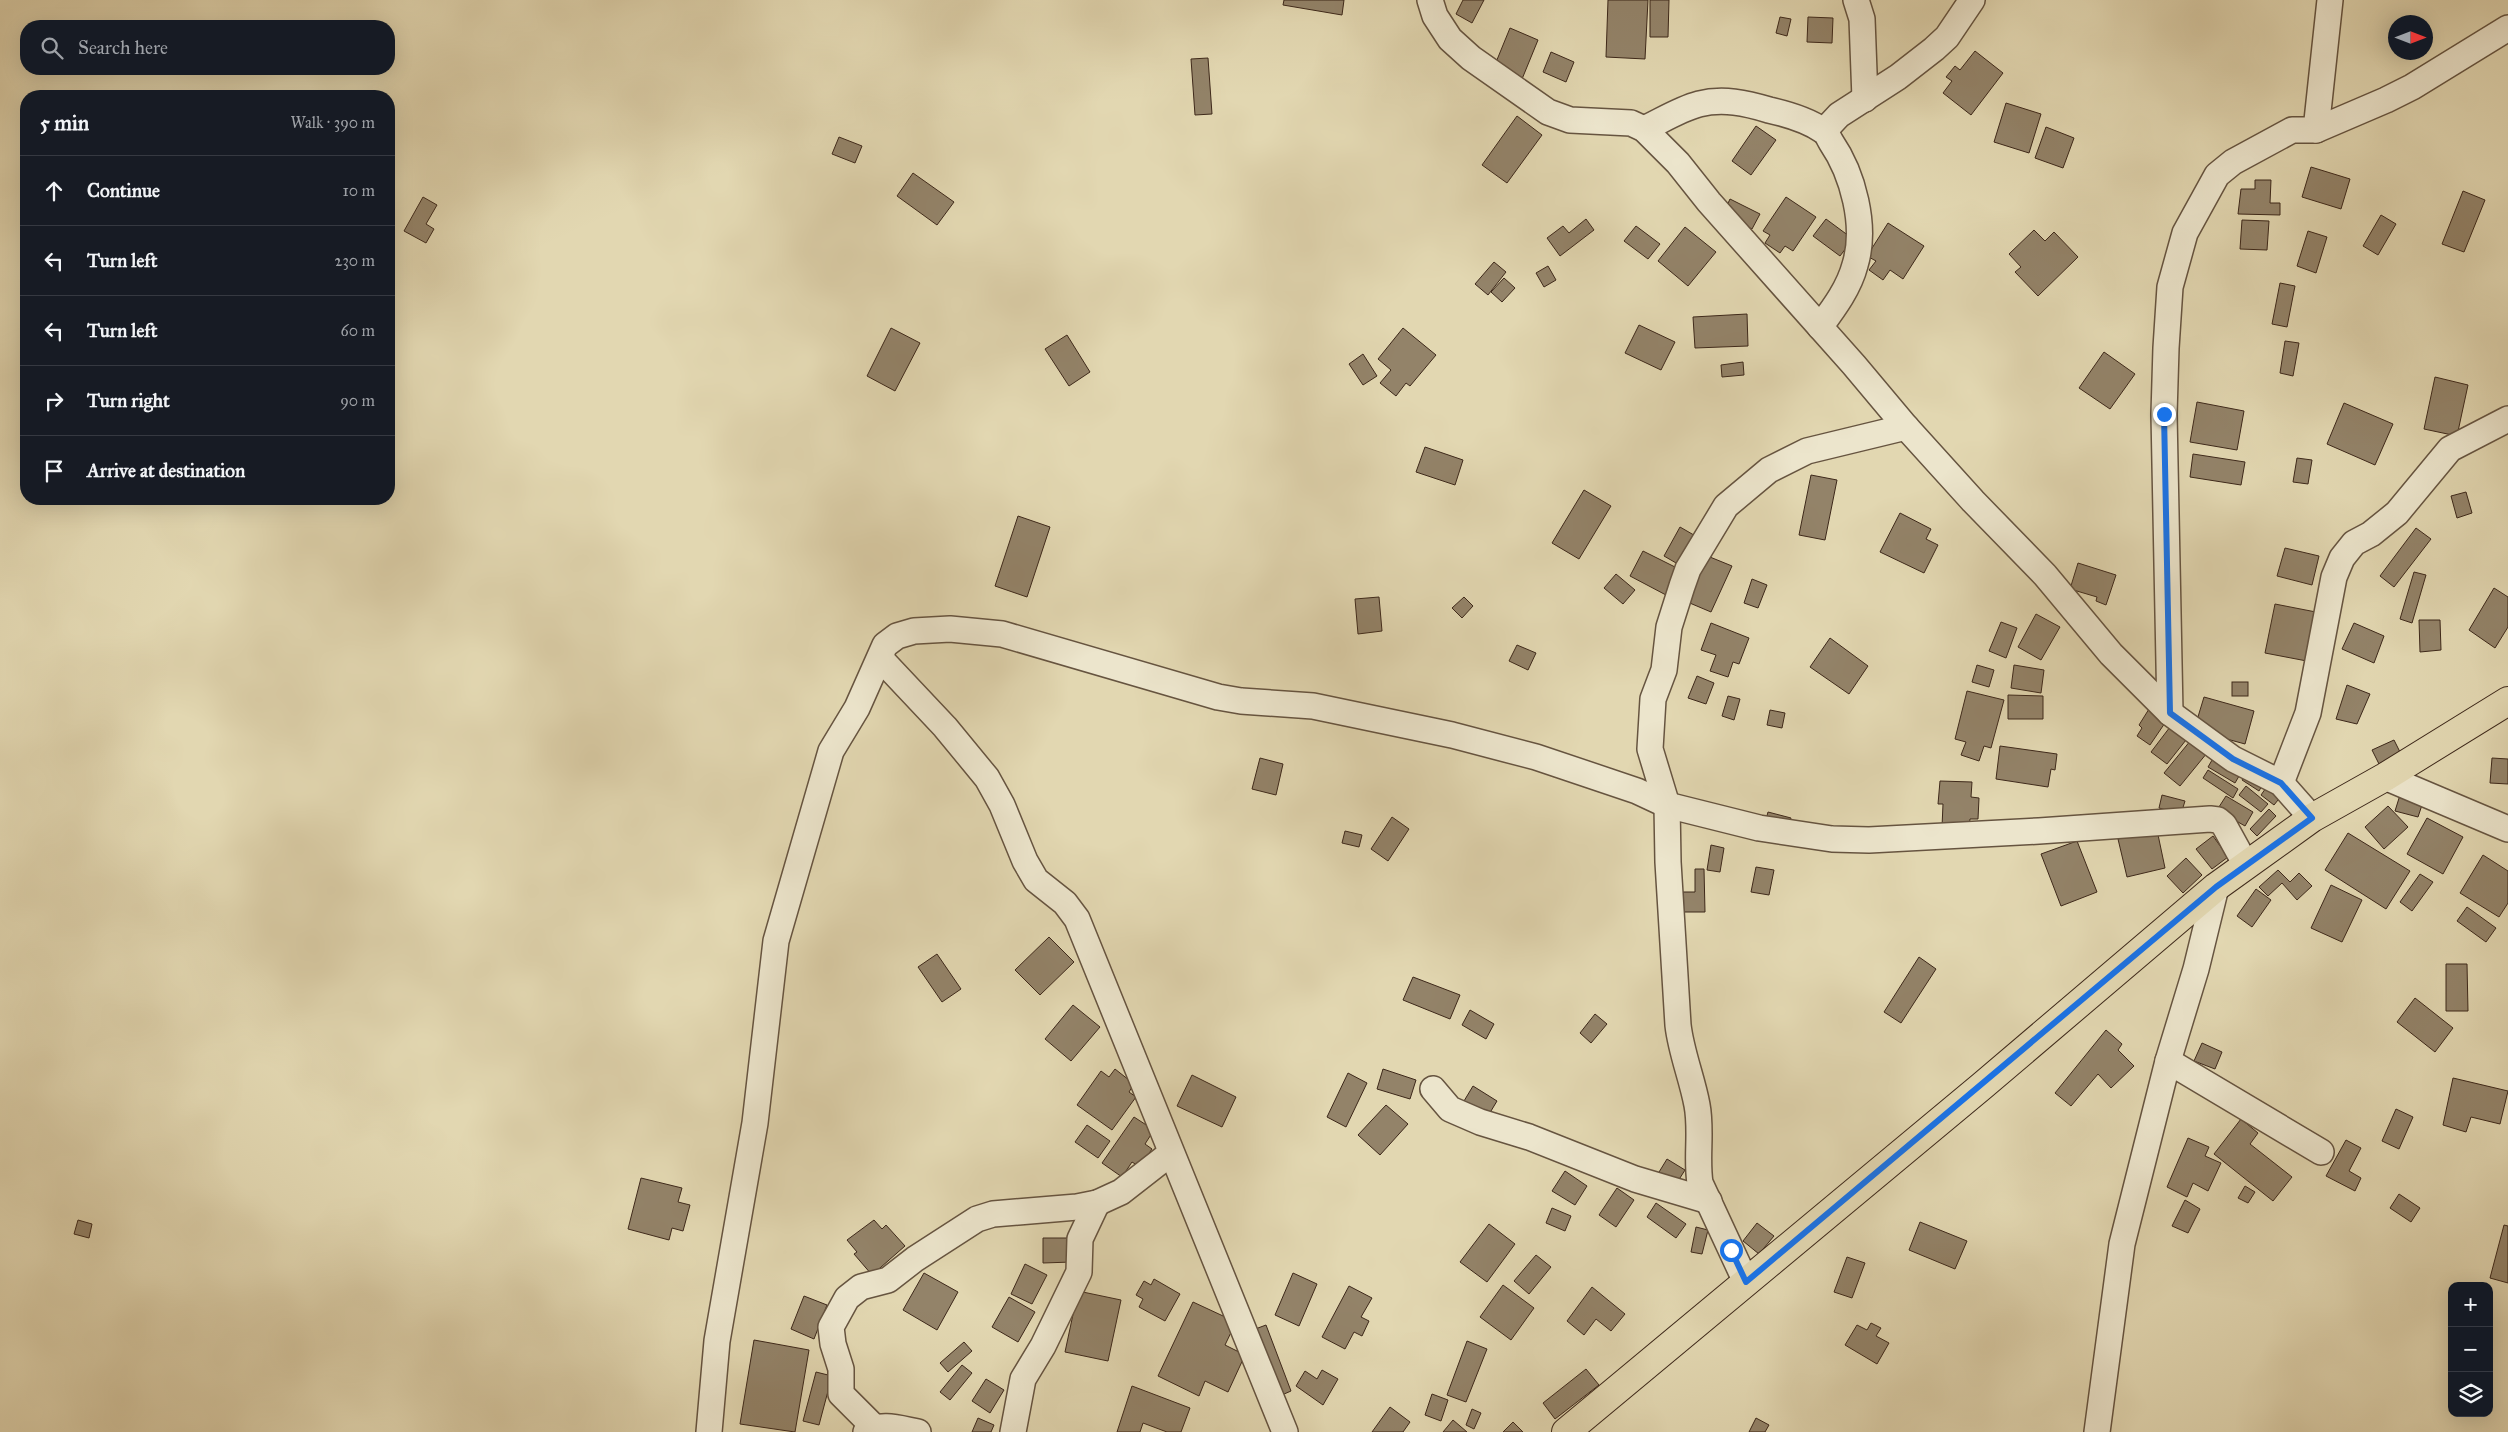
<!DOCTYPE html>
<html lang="en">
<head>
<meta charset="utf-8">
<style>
  :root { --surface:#171b24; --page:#20242c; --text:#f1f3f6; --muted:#9ea1a6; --line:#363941 }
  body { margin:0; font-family:"IM FELL Great Primer",serif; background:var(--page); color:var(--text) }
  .controls { position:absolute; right:15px; bottom:15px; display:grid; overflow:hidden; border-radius:10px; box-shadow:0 5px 20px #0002 }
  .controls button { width:45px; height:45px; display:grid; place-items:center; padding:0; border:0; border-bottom:1px solid var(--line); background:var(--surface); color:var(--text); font:25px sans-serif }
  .compass { position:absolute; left:2388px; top:15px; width:45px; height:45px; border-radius:50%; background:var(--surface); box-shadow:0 5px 20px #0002; rotate:90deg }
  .stop { position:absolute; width:15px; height:15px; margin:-11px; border:4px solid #1a73e8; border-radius:50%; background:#fff }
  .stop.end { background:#1a73e8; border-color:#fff; box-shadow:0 1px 5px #0008 }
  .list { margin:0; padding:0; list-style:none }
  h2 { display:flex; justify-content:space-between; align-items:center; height:65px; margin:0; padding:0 20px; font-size:21px }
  h2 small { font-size:16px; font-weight:400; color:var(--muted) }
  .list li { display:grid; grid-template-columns:32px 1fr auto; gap:15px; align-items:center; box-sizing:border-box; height:70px; padding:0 20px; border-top:1px solid var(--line) }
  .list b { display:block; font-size:19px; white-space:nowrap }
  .list em { font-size:16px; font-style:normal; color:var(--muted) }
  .icon { flex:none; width:28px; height:28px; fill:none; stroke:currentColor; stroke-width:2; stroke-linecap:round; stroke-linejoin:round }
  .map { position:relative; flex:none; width:2508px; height:1432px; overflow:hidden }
  .search { position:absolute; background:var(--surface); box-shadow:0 5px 20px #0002; left:20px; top:20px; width:375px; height:55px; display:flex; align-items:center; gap:12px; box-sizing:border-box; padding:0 18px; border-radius:20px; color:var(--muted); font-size:19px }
  .panel { position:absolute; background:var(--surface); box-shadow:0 5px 20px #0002; left:20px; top:90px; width:375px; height:415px; border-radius:20px }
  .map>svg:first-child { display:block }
</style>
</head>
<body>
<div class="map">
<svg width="2508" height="1432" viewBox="0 0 2508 1432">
  <rect width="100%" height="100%" fill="#e2d7b1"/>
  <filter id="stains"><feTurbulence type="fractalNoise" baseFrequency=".004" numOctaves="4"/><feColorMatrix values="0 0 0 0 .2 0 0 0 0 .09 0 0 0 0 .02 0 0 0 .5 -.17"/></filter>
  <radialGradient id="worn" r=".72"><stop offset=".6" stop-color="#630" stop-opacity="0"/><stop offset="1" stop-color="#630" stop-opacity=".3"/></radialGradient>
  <g fill="#938369" stroke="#3d281a">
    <polygon points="1284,0 1344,0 1342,15 1283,5"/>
    <polygon points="1463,0 1484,0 1472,23 1456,14"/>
    <polygon points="1608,0 1648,0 1645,59 1606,57"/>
    <polygon points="1650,0 1669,0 1668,37 1650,37"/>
    <polygon points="1780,17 1791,19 1787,36 1776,33"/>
    <polygon points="1808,17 1833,18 1832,43 1807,42"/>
    <polygon points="1510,28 1538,40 1520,84 1492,72"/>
    <polygon points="1975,51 2003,73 1971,115 1943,93 1952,81 1946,77 1955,66 1960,70"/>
    <polygon points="1551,52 1574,62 1566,82 1543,72"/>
    <polygon points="1208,58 1212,114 1195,115 1191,59"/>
    <polygon points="2006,103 2041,114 2029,153 1994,142"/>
    <polygon points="1517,116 1542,135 1507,183 1482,165"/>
    <polygon points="1756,126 1776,140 1751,175 1732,161"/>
    <polygon points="2046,127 2074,138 2063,168 2035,158"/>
    <polygon points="839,137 862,146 855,163 832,154"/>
    <polygon points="2311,167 2350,179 2341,209 2302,197"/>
    <polygon points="913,173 954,202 937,225 897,196"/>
    <polygon points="2255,180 2271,180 2270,203 2280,203 2280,215 2238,214 2241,189 2255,189"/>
    <polygon points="2463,191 2485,200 2464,252 2442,244"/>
    <polygon points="423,197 437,205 426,224 434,229 426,243 404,231"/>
    <polygon points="1786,197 1816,217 1793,251 1785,246 1780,253 1765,243 1770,235 1763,231"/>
    <polygon points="1730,199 1760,214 1752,229 1723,214"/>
    <polygon points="2381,215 2396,224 2378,255 2363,246"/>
    <polygon points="1586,219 1594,230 1560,256 1547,238 1563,226 1569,233"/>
    <polygon points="1826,219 1853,239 1840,256 1813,236"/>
    <polygon points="2242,220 2269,221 2267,250 2240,249"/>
    <polygon points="1888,223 1924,246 1903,279 1890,270 1883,280 1869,270 1876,261 1867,256"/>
    <polygon points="1636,226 1660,244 1648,259 1624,241"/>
    <polygon points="1685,227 1716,252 1688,286 1658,261"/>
    <polygon points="2034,230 2045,241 2054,232 2078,257 2038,296 2015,272 2021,267 2009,254"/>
    <polygon points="2308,231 2327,237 2316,273 2297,266"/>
    <polygon points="1494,262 1506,272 1488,295 1475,284"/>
    <polygon points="1548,266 1556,280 1544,287 1536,273"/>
    <polygon points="1504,278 1515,288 1502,302 1491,292"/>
    <polygon points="2280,283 2295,286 2287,327 2272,324"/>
    <polygon points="1747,314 1748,346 1695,348 1693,317"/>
    <polygon points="1639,325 1675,342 1661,370 1625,353"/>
    <polygon points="891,328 920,343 895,391 867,376"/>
    <polygon points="1403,328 1436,355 1410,386 1406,383 1396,396 1380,383 1391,370 1378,359"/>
    <polygon points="1067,335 1090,372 1069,386 1045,349"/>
    <polygon points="2285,341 2299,343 2293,376 2280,373"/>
    <polygon points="2104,352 2135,374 2110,409 2079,388"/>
    <polygon points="1363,354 1377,376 1363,385 1349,364"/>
    <polygon points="1743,362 1744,375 1722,377 1721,365"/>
    <polygon points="2435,377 2468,385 2457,436 2424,429"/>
    <polygon points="2197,402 2244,411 2237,450 2190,442"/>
    <polygon points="2344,403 2393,424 2375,465 2327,444"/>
    <polygon points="1425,447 1463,460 1455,485 1416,472"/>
    <polygon points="2193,454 2245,462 2241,485 2190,477"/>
    <polygon points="2297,458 2312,460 2308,484 2293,482"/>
    <polygon points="1811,475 1837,480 1825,540 1799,535"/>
    <polygon points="1584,490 1611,506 1579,559 1552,543"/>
    <polygon points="2466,492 2472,513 2457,518 2451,496"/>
    <polygon points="1900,513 1931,529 1926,539 1938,545 1924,573 1880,552"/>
    <polygon points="1018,516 1050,527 1027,597 995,586"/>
    <polygon points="1680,527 1699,538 1683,567 1664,556"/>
    <polygon points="2416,528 2431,539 2394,587 2380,576"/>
    <polygon points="2285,548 2319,556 2312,585 2277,576"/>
    <polygon points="1643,551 1679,569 1666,595 1630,576"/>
    <polygon points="1705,555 1732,566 1711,612 1685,601"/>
    <polygon points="2078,563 2116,575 2106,605 2096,601 2097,597 2070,589"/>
    <polygon points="2414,572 2426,575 2412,623 2400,619"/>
    <polygon points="1616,574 1635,590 1623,604 1604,588"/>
    <polygon points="1752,579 1767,585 1758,608 1744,603"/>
    <polygon points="2494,588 2508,597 2508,627 2495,648 2469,630"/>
    <polygon points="1379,597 1382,631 1358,634 1355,599"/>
    <polygon points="1464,597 1473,606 1462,618 1452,608"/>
    <polygon points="2275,604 2321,613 2312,662 2265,653"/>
    <polygon points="2036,614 2060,627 2041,660 2018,647"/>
    <polygon points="2419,620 2440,620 2441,650 2420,652"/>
    <polygon points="2001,622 2017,628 2006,658 1989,651"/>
    <polygon points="1711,623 1749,638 1739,664 1733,662 1728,677 1710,671 1716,655 1701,650"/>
    <polygon points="2354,623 2384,636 2374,663 2342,649"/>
    <polygon points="1830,638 1868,666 1849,694 1810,667"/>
    <polygon points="1517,645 1536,653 1528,670 1509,661"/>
    <polygon points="1977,665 1994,670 1989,687 1972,682"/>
    <polygon points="2014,665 2044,670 2041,693 2011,688"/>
    <polygon points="1697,676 1714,683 1706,704 1688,698"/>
    <rect x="2232" y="682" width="16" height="14"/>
    <polygon points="2347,685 2370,694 2357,724 2336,719"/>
    <polygon points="1967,691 2004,700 1991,748 1984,746 1979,761 1961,755 1966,742 1955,739"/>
    <polygon points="2008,695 2043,696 2043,719 2008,719"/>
    <polygon points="1728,696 1740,699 1734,720 1722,716"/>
    <polygon points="2204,697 2254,711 2245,744 2194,730"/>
    <polygon points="2149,709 2167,720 2150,745 2137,736 2142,728 2139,725"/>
    <polygon points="1770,710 1785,713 1782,728 1767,725"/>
    <polygon points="2170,727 2186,740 2167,764 2151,752"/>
    <polygon points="2191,740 2207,753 2180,786 2164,773"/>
    <polygon points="2394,740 2401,754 2379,764 2372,750"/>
    <polygon points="2000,746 2057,754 2055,770 2051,769 2048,787 1996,779"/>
    <polygon points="2215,755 2242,771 2235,783 2208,767"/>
    <polygon points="1260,758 1283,764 1276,795 1252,789"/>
    <polygon points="2492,758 2508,759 2508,784 2490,783"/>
    <polygon points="2208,770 2238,789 2233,798 2203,778"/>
    <polygon points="2247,772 2263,784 2259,791 2242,780"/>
    <polygon points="1940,781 1972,782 1971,797 1979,798 1978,819 1970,819 1969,829 1942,827 1943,804 1938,804"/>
    <polygon points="2268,785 2282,795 2274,805 2261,795"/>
    <polygon points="2246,786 2268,804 2261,812 2239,795"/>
    <polygon points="2162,795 2185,801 2181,814 2159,808"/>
    <polygon points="2400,795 2423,802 2418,817 2395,811"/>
    <polygon points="2226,796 2253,812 2245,826 2217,810"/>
    <polygon points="2388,806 2408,827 2384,849 2365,827"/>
    <polygon points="2269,809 2276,816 2257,836 2250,829"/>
    <polygon points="1768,812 1791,818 1787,830 1765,823"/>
    <polygon points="1392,817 1409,829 1388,861 1371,849"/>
    <polygon points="2427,818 2463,837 2443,874 2407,854"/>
    <polygon points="2157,830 2165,868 2127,877 2118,839"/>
    <polygon points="1345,831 1362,835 1359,847 1342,843"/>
    <polygon points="2348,833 2410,871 2386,909 2325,870"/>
    <polygon points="2213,836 2228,857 2212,869 2196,849"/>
    <polygon points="2077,841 2097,892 2061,906 2041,854"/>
    <polygon points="1711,845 1724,848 1720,872 1707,870"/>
    <polygon points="2483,855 2508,871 2508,903 2499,917 2460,893"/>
    <polygon points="2186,858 2202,875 2183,893 2167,876"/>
    <polygon points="1756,867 1774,870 1769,895 1751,892"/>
    <polygon points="1695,869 1704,869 1705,912 1683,912 1683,892 1695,892"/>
    <polygon points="2278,870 2290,882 2299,873 2312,886 2297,900 2282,883 2268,896 2259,887"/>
    <polygon points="2420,874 2433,882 2412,911 2400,902"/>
    <polygon points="2331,885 2362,900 2342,942 2311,928"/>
    <polygon points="2256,889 2271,900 2252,927 2237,916"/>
    <polygon points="2467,907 2496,928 2486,942 2457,921"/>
    <polygon points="1049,937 1074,962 1040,995 1015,970"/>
    <polygon points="937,954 961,989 942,1002 918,967"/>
    <polygon points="1919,957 1936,969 1901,1023 1884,1012"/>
    <polygon points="2446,964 2467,964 2468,1011 2446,1011"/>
    <polygon points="1413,977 1460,995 1450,1019 1403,1000"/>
    <polygon points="2415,998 2453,1028 2435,1052 2397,1022"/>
    <polygon points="1073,1005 1100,1027 1071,1061 1045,1039"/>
    <polygon points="1470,1010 1494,1024 1486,1039 1462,1025"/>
    <polygon points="1595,1014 1607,1024 1591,1043 1580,1033"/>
    <polygon points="2106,1030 2122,1044 2118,1050 2134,1066 2111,1088 2098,1074 2071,1106 2055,1093"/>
    <polygon points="2202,1043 2222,1052 2215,1069 2194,1061"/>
    <polygon points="1115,1069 1134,1084 1129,1092 1136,1097 1112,1130 1077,1105 1101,1071 1109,1077"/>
    <polygon points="1383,1069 1416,1080 1410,1099 1377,1089"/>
    <polygon points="1348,1073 1367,1083 1346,1127 1327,1117"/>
    <polygon points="1192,1075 1236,1097 1222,1127 1177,1106"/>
    <polygon points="2453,1078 2508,1091 2500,1124 2471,1117 2466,1132 2443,1125"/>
    <polygon points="1473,1086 1497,1101 1488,1116 1464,1101"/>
    <polygon points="1386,1105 1408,1124 1380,1155 1358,1135"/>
    <polygon points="2396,1109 2413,1117 2399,1149 2382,1141"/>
    <polygon points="1134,1117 1154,1130 1145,1144 1152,1149 1140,1167 1132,1162 1122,1177 1102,1163"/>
    <polygon points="2241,1119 2258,1133 2250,1144 2292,1177 2273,1201 2214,1154"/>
    <polygon points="1087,1125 1110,1141 1098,1158 1075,1142"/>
    <polygon points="2188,1138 2209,1147 2205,1156 2221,1163 2208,1191 2193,1183 2187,1197 2167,1187"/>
    <polygon points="2346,1140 2361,1148 2349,1171 2361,1178 2355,1191 2326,1176"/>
    <polygon points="1667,1159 1685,1170 1673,1189 1656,1177"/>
    <polygon points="1565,1171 1587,1186 1575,1205 1552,1191"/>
    <polygon points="641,1178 682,1188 678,1202 690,1205 683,1231 672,1228 669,1240 628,1229"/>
    <polygon points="2245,1186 2255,1192 2248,1203 2238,1198"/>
    <polygon points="1617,1188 1634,1200 1616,1227 1599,1215"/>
    <polygon points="2399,1194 2420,1208 2411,1222 2390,1208"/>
    <polygon points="2185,1200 2200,1209 2188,1233 2172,1226"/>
    <polygon points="1656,1203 1686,1224 1676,1238 1647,1217"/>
    <polygon points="1552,1208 1571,1216 1565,1231 1546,1223"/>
    <polygon points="78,1220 92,1224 89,1238 74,1234"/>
    <polygon points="874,1220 882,1229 886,1225 905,1246 872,1275 854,1254 857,1252 847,1240"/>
    <polygon points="1920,1222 1967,1241 1955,1269 1909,1250"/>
    <polygon points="1757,1223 1774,1236 1759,1254 1743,1241"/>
    <polygon points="1489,1224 1515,1244 1487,1282 1460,1262"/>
    <polygon points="2504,1225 2508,1226 2508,1283 2490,1278"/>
    <polygon points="1696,1227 1708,1230 1702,1254 1691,1252"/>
    <polygon points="1043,1238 1072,1238 1072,1262 1043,1263"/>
    <polygon points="1536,1255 1551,1267 1529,1294 1514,1281"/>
    <polygon points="1847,1257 1865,1263 1852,1298 1834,1292"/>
    <polygon points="1025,1264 1047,1275 1032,1304 1011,1294"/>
    <polygon points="924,1273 958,1292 937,1330 903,1310"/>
    <polygon points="1293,1273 1317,1284 1299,1326 1275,1315"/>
    <polygon points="1154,1279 1180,1294 1165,1321 1139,1307 1143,1299 1136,1295 1144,1281 1151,1285"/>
    <polygon points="1503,1285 1534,1308 1511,1340 1480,1317"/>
    <polygon points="1349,1286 1372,1298 1361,1317 1369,1321 1362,1336 1354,1332 1345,1349 1322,1337"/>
    <polygon points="1592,1287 1625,1314 1611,1331 1596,1319 1584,1335 1567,1321"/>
    <polygon points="1078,1291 1121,1300 1108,1361 1065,1352"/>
    <polygon points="804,1296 827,1305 814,1339 791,1329"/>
    <polygon points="1009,1297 1035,1312 1018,1342 992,1327"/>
    <polygon points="1193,1302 1236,1322 1225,1345 1245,1355 1228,1392 1205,1381 1199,1396 1158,1376"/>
    <polygon points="1871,1323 1881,1328 1876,1336 1889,1343 1877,1364 1845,1345 1857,1325 1867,1330"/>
    <polygon points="1266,1325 1291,1391 1275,1398 1250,1331"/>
    <polygon points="754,1340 809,1350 795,1432 740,1424"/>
    <polygon points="1467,1341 1487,1349 1466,1402 1447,1395"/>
    <polygon points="964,1342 972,1351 948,1372 940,1363"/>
    <polygon points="962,1365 972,1373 950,1400 940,1392"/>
    <polygon points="1586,1369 1599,1385 1555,1419 1543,1403"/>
    <polygon points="1322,1370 1338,1379 1323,1405 1296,1386 1305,1371 1317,1379"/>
    <polygon points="816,1372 832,1376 819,1425 803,1421"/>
    <polygon points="986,1379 1004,1390 990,1413 972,1401"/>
    <polygon points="1132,1386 1190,1408 1181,1432 1167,1432 1143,1423 1140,1432 1117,1432"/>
    <polygon points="1432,1394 1448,1400 1441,1421 1425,1415"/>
    <polygon points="1390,1407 1410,1422 1403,1432 1372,1432"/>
    <polygon points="1472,1409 1481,1413 1474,1429 1466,1425"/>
    <polygon points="978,1418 994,1425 991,1432 972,1432"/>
    <polygon points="1756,1418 1769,1425 1765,1432 1749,1432"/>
    <polygon points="1453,1420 1467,1432 1443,1432"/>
    <polygon points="1513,1422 1523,1432 1503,1432"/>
  </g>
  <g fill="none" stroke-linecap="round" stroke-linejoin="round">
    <g stroke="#665440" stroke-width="28">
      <g id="street">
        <polyline points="1430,0 1435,16 1450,39 1471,58 1548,112 1570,120 1631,123 1644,129 1678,163 1709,202 1854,365 1906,427 1973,501 2045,575 2111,654 2170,713 2233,759 2281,783 2312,818"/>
        <polyline points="1856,0 1862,19 1865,99"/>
        <path d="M1644,129C1661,121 1680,109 1699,104C1723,98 1746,103 1769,110C1787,114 1807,120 1822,130C1826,132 1829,138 1831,142C1853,174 1867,226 1855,265C1849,288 1834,308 1820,327"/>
        <polyline points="2316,130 2330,0"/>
        <polyline points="1824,131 1839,115 1898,77 1934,49 1947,37 1972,0"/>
        <polyline points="880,658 945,727 987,778 1002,805 1025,861 1036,880 1065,903 1077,919 1285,1432"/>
        <polyline points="2170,713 2164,414 2166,348 2170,287 2185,233 2217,175 2233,162 2292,130 2316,130 2386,100 2412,87 2508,28"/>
        <polyline points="2385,777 2508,829"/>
        <polyline points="2281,783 2308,713 2334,577 2342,558 2354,543 2371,534 2397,513 2450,449 2508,419"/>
        <polyline points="2168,1061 2321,1152"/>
        <polyline points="1433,1089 1450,1109 1480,1122 1529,1137 1635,1179 1709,1201"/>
        <path d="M1746,1282L1700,1183C1696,1157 1702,1131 1697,1105C1692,1078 1681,1052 1678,1025L1668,862L1667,805L1650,749L1653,699L1664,670L1669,627L1682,586L1688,569L1726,506L1769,470L1807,451L1906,427"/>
        <polyline points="874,1427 841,1394 841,1369 833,1344 831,1327 847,1298 861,1287 888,1280 915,1259 977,1219 993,1214 1077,1207 1097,1203 1121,1192 1171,1153"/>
        <polyline points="709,1432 717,1341 755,1123 776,941 831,751 857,708 885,645 897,636 914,631 950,629 1002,634 1218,697 1241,701 1313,706 1452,735 1536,757 1637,791 1667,805 1759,828 1832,839 1869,840 2039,831 2210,819 2218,820 2224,825 2246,865"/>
        <path d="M866,1432C881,1422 901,1429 918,1432"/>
        <polyline points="1013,1432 1023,1379 1043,1346 1079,1272 1080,1239 1097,1203"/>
        <polyline points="2097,1432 2122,1244 2168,1061 2196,969 2216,887"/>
      </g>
    </g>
    <g stroke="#3d281a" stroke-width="30">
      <polyline id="primary" points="1566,1432 1982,1086 2216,887 2312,818 2385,777 2508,701"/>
    </g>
    <use href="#street" stroke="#ece5cc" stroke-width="25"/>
    <use href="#primary" stroke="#e2d7b1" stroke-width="28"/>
  </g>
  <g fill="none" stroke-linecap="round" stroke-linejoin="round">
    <polyline stroke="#1a73e8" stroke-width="6" points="1731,1250 1746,1282 2216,887 2312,818 2281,783 2233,759 2170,713 2164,414"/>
  </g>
  <rect width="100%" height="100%" filter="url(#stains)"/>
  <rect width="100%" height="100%" fill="url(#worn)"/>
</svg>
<div class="controls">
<button>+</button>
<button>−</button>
<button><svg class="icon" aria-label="layers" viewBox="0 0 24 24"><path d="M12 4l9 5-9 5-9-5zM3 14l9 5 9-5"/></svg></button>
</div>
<svg class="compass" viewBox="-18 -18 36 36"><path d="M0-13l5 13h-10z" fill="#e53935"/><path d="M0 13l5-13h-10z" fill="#9ea1a6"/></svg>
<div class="stop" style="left:1731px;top:1250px"></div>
<div class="stop end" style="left:2164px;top:414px"></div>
<div class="search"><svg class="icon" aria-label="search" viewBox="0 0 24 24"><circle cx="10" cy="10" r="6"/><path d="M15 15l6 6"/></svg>Search here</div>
<section class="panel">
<h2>5 min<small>Walk · 390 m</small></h2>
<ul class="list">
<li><svg class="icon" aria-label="ahead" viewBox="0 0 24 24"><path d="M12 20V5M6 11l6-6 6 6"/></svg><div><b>Continue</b></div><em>10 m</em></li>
<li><svg class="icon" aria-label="left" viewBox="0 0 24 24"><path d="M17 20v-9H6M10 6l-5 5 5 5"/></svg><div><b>Turn left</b></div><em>230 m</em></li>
<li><svg class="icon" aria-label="left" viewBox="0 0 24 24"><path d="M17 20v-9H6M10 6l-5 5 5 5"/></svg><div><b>Turn left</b></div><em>60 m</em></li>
<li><svg class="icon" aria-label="right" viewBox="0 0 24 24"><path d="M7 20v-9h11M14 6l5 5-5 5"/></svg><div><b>Turn right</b></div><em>90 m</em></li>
<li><svg class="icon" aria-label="arrive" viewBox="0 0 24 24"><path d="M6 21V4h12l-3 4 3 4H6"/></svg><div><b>Arrive at destination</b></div></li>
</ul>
</section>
</div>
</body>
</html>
